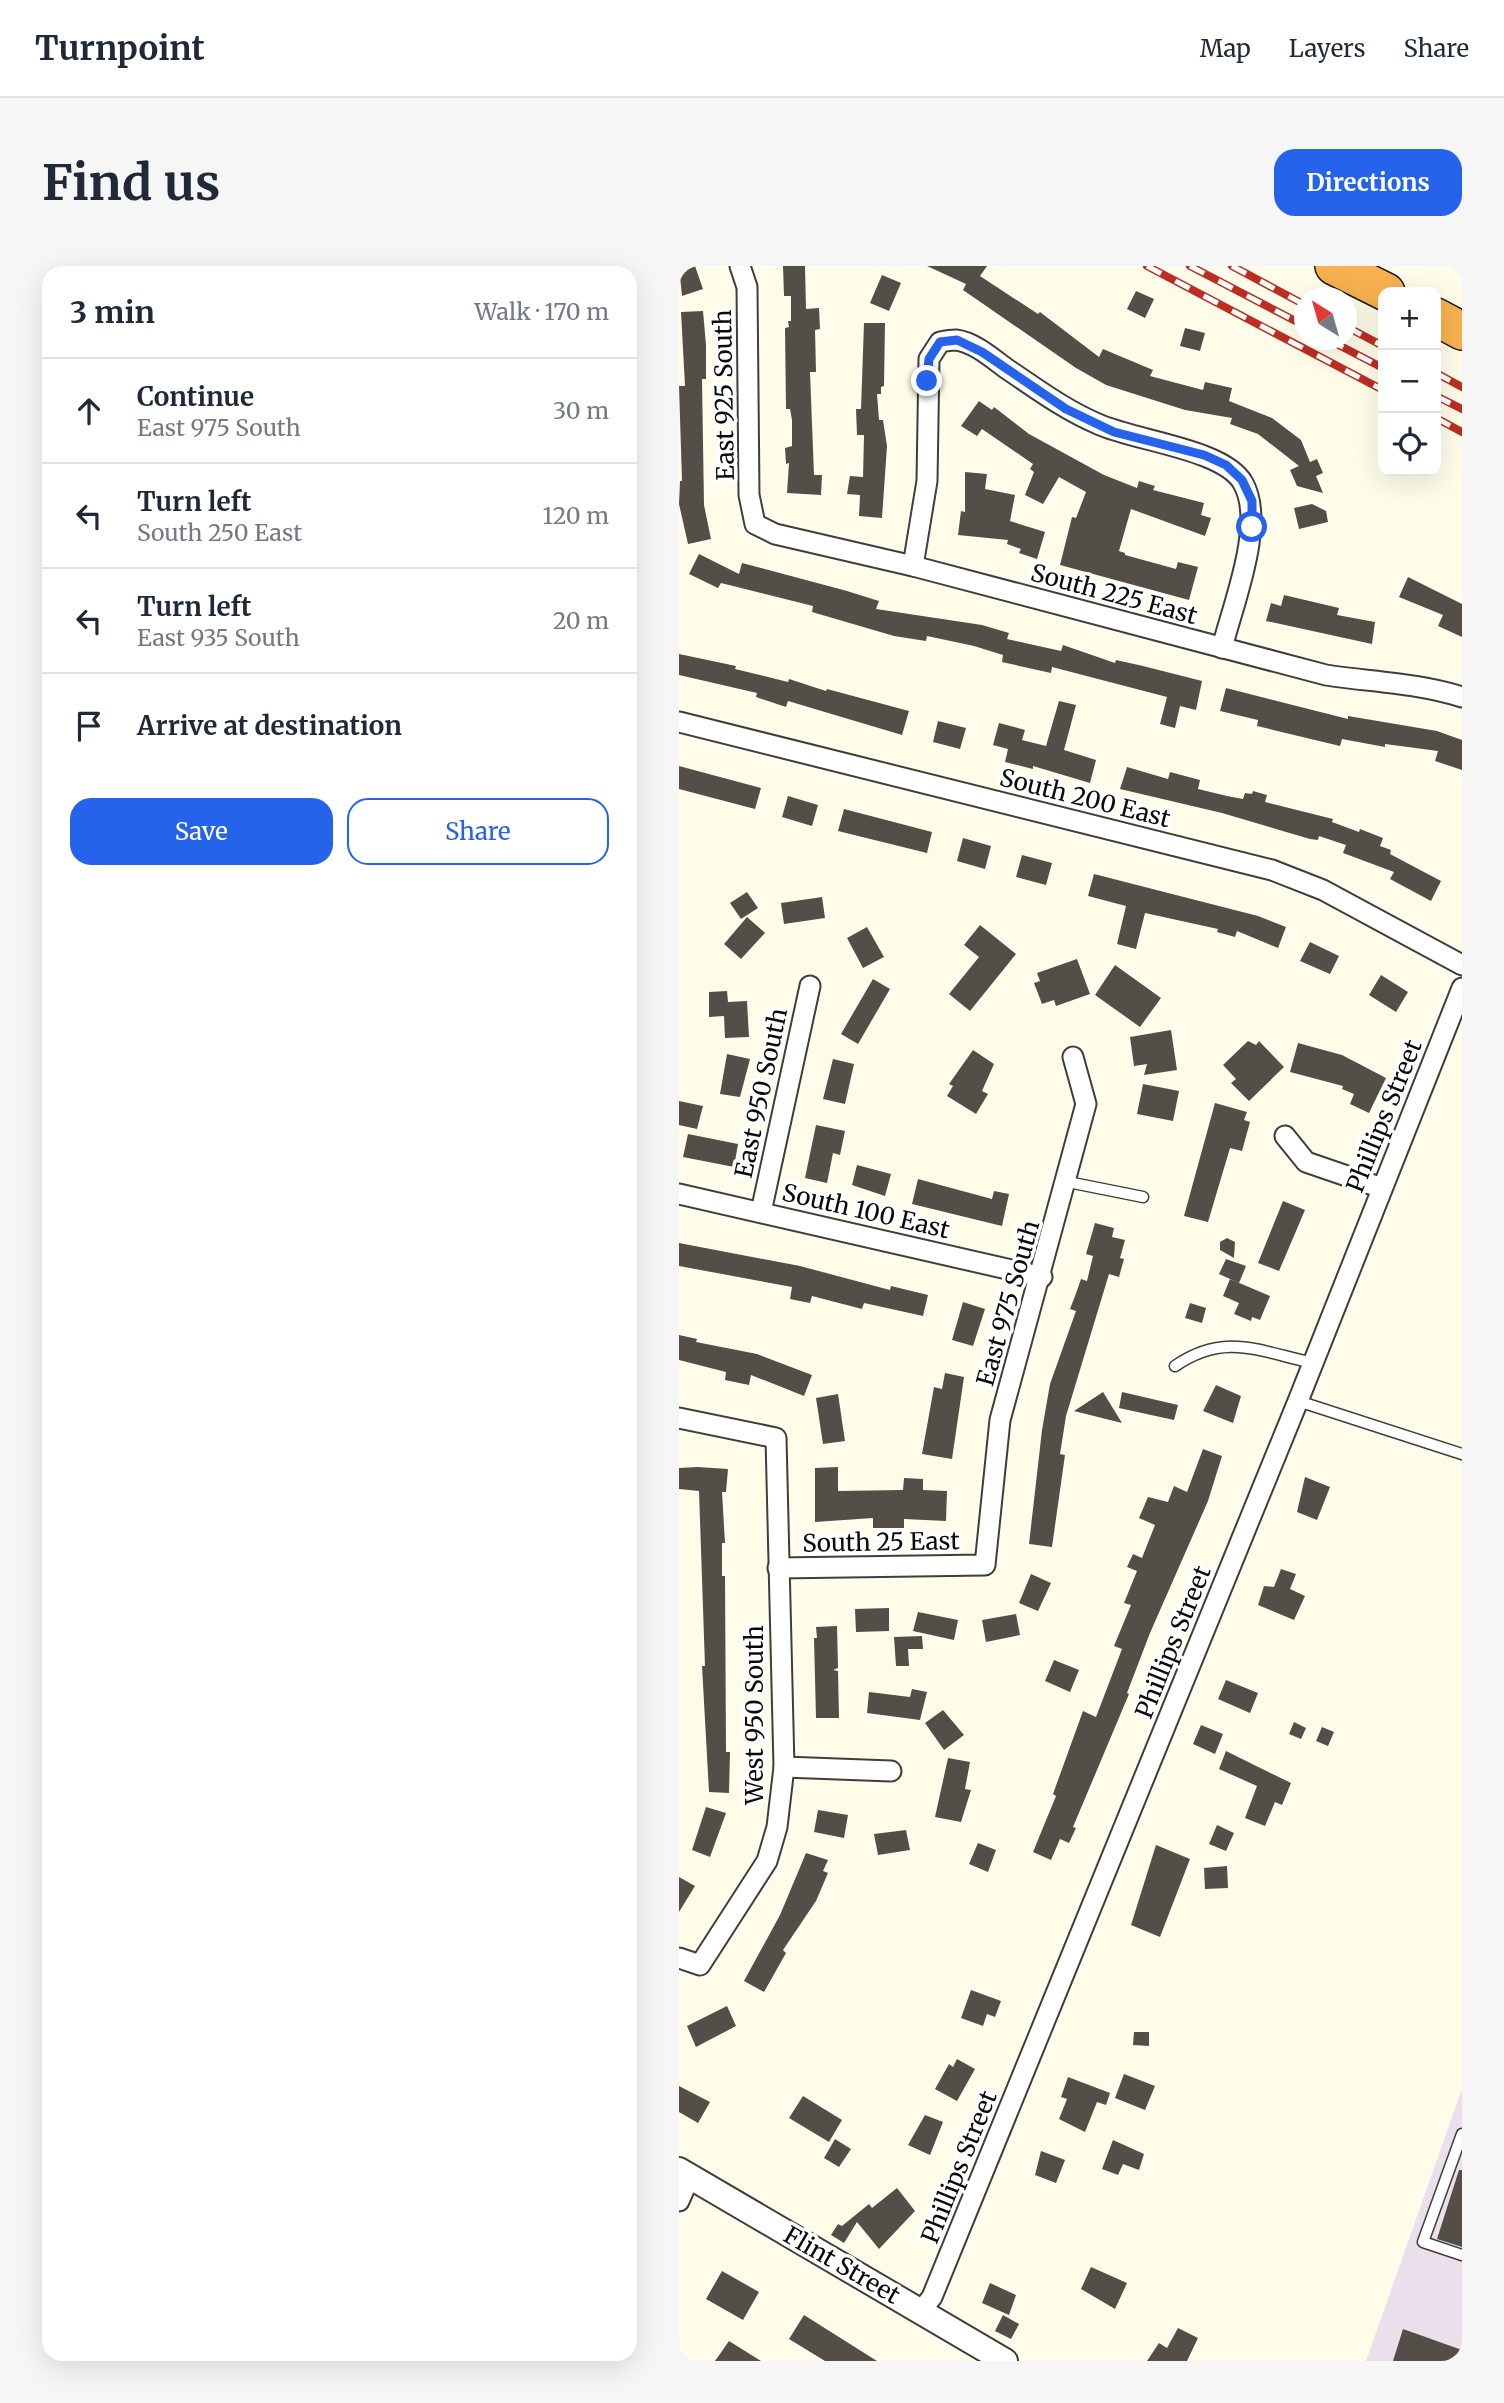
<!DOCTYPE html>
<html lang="en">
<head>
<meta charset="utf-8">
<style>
  :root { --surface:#fff; --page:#f6f6f7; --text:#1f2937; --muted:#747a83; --line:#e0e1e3; --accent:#2563eb }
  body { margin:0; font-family:Merriweather,serif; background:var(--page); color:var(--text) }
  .controls { position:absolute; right:21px; top:21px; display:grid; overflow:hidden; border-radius:14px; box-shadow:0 7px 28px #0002 }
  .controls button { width:63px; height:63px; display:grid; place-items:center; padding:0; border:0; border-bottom:2px solid var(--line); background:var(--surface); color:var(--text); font:35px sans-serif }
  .compass { position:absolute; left:615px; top:21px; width:63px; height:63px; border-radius:50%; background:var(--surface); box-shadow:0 7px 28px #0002; rotate:323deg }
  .stop { position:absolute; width:21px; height:21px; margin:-16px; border:5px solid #2563eb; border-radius:50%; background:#fff }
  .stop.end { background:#2563eb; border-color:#fff; box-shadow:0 2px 7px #0008 }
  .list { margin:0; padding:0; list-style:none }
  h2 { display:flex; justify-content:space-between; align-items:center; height:91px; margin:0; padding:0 28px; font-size:30px }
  h2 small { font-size:23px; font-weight:400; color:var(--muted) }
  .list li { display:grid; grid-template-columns:46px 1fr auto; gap:21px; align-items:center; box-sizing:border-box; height:105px; padding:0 28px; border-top:2px solid var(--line) }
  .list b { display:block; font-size:26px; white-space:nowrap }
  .list p { margin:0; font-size:23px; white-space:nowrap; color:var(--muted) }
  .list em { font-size:23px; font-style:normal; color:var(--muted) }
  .actions { display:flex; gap:14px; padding:21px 28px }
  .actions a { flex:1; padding:16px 0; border:2px solid var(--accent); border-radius:21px; text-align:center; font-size:24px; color:var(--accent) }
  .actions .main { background:var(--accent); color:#fff }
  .icon { flex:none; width:38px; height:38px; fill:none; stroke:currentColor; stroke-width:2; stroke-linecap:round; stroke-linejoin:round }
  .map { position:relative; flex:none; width:783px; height:2095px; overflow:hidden; border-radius:21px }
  header { display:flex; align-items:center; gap:42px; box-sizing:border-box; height:98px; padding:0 35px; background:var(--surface); border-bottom:2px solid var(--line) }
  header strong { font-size:33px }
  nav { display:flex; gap:38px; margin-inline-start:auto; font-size:24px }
  .intro { display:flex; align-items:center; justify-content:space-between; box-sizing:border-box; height:168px; padding:0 42px }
  h1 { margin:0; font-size:49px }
  .button { padding:18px 32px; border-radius:21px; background:var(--accent); color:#fff; font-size:24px; font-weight:700 }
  main { display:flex; gap:42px; padding:0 42px }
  aside { flex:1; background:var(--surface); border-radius:21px; box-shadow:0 7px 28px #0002 }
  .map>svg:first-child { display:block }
</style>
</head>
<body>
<header>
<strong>Turnpoint</strong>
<nav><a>Map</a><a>Layers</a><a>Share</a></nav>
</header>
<div class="intro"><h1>Find us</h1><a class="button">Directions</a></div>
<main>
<aside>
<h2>3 min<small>Walk · 170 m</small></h2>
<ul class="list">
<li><svg class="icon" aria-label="ahead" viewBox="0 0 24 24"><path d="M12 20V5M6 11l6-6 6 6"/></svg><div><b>Continue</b><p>East 975 South</p></div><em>30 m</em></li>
<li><svg class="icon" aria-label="left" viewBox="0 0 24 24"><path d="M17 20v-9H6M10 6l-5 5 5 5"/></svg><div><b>Turn left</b><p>South 250 East</p></div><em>120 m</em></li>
<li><svg class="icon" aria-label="left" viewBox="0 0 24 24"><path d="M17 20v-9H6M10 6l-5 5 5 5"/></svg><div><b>Turn left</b><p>East 935 South</p></div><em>20 m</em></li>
<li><svg class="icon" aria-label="arrive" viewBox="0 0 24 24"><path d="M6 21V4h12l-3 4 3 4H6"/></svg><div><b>Arrive at destination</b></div></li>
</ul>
<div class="actions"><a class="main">Save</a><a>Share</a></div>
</aside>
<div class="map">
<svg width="783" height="2095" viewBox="0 0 783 2095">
  <rect width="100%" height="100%" fill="#fffdea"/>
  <polygon fill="#ebdfeb" points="783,1823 783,2095 687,2095"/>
  <g fill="#544e48">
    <polygon points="0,0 16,0 24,23 3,30"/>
    <polygon points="104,0 126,0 127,43 140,42 141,63 136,64 137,106 131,106 135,209 143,209 142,229 108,227 110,197 107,198 106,182 113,180 113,154 111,143 107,143 106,62 110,61 109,55 112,55 112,30 105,30"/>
    <polygon points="248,0 308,0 301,10 359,48 361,46 420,91 424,83 474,104 471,110 524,124 526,116 553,122 550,135 593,152 622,174 631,196 638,193 644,207 637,210 644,227 618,220 611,204 620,200 579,168 551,158 553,152 506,144 427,119 397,102 284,24 287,18"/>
    <polygon points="203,9 222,17 210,45 191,37"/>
    <polygon points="457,25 475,33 466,52 448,43"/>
    <polygon points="24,45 27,79 27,113 23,113 25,239 32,273 9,278 0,238 1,215 3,215 0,120 6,120 2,46"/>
    <polygon points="185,57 206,57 205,120 202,121 202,128 198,128 200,154 204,154 208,180 203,252 180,250 181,229 168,228 171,210 184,211 185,169 178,169 177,143 182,143"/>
    <polygon points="506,62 526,67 521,85 501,80"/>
    <polygon points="300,135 313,144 315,141 350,168 425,209 458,222 460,215 476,220 474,224 525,237 522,249 532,252 526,270 452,243 440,285 446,287 446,289 497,303 499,296 519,301 510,334 381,299 393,251 397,252 407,226 380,211 364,238 346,229 355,206 351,203 354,198 303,163 298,170 282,160"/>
    <polygon points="286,206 308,208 306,223 336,229 331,255 366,266 358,293 340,287 342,283 328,278 329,274 279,269 282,245 286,246"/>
    <polygon points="633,238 647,245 649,256 620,263 615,242"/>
    <polygon points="20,288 60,308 63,297 168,325 200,335 197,343 303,359 330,367 328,373 382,385 384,379 436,397 437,394 464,400 523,415 517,444 501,440 496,462 481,458 488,431 373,401 372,407 323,396 324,389 295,380 248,370 247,375 215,370 133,346 134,340 42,317 39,322 10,308"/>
    <polygon points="729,311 783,338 783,371 759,360 764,349 720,331"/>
    <polygon points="605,329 660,342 658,349 696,356 693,378 587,355 592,337 602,340"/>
    <polygon points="0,388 57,400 56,403 109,416 110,413 147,425 148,423 230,445 223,469 109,435 107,441 77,431 78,427 0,409"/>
    <polygon points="547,422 669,453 669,450 758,465 783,474 783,504 756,495 759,485 706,478 706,481 663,473 661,480 578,460 579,454 541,445"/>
    <polygon points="380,435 397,439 385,484 417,494 411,517 354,500 354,503 326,496 329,483 314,479 320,457 346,464 343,474 367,480"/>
    <polygon points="259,455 287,462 281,483 254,476"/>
    <polygon points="0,500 82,522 76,543 0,523"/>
    <polygon points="448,501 489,513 491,506 521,514 519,523 548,530 564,533 566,527 573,528 574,525 588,529 586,536 654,553 653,556 680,566 681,563 704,572 701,580 712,584 711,588 762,615 752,635 711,613 715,606 664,587 667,579 640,570 639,574 631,573 543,547 441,523"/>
    <polygon points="109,530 139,539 133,560 103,551"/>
    <polygon points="165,543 253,566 248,587 159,565"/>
    <polygon points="284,572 312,580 306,603 278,595"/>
    <polygon points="343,589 373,597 367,619 337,611"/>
    <polygon points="415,608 579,650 607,661 599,682 558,665 556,671 538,666 539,663 466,647 457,683 438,678 447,640 409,630"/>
    <polygon points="68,626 79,642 62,653 51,637"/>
    <polygon points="143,631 146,652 105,658 102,637"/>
    <polygon points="68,651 86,667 62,693 45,678"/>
    <polygon points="301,659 337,688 291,745 270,728 300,691 285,679"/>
    <polygon points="188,661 205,691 184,702 168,672"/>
    <polygon points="631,676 660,690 651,708 621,695"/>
    <polygon points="398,693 411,728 377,740 375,734 363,738 355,717 361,715 358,707"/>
    <polygon points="436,699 482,732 461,761 416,729"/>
    <polygon points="702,709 729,726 717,746 690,729"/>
    <polygon points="194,713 211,723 179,778 162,768"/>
    <polygon points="48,725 49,736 68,735 70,771 46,772 45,750 30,751 30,726"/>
    <polygon points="492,764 498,804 465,809 468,798 455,800 451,771"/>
    <polygon points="569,775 577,779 580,775 605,801 570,835 552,817 557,813 544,799"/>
    <polygon points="619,777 663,789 707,812 690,847 671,838 675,828 663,823 664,820 611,806"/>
    <polygon points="294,784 315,798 303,825 309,828 297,848 268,830 274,820 270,818"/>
    <polygon points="48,788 71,793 61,831 41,828"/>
    <polygon points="154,793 175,798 166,838 144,833"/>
    <polygon points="464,818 500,825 494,855 458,848"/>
    <polygon points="0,835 24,840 18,863 0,859"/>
    <polygon points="536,837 568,846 565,854 571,856 563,885 551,882 529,956 505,950"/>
    <polygon points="137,859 166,865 161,889 154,887 148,917 126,912"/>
    <polygon points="9,868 59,878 55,901 4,891"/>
    <polygon points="178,899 212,908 206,930 173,919"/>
    <polygon points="239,913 313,933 315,925 330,928 323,960 233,938"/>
    <polygon points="604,935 626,944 600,1005 579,997"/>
    <polygon points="416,957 435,962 433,971 446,974 441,992 445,993 440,1011 430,1008 387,1150 381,1188 386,1189 373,1281 350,1278 363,1164 371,1118 397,1045 391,1043 396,1030 402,1013 408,1015 414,990 407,988"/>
    <polygon points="548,972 556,976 555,992 541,984 541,976"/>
    <polygon points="0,977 121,1000 211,1024 212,1020 249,1029 244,1050 185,1037 183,1043 133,1030 131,1037 111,1033 113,1021 0,1000"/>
    <polygon points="547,993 567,1000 560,1017 540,1008"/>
    <polygon points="551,1013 591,1030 581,1054 573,1051 572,1055 555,1048 560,1037 544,1030"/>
    <polygon points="284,1036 306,1043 294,1080 273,1074"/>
    <polygon points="511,1037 527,1042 523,1057 506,1052"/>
    <polygon points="0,1069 18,1073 17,1076 78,1088 133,1109 125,1130 72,1109 70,1119 46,1114 47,1106 0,1094"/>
    <polygon points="266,1107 285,1111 273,1193 243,1188 255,1121 263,1123"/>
    <polygon points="537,1119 562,1130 554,1157 524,1145"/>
    <polygon points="424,1126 443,1157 395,1145"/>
    <polygon points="443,1126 499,1139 495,1154 440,1142"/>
    <polygon points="159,1128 166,1175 144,1178 137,1132"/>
    <polygon points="524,1183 543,1190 529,1235 471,1367 448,1427 450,1428 394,1561 397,1562 390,1577 381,1573 372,1594 354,1586 377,1530 374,1528 404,1445 417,1451 443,1383 435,1380 452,1339 445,1337 458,1305 448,1301 454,1288 463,1292 476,1259 460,1252 469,1231 489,1236 495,1220 508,1226"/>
    <polygon points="19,1201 49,1203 47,1226 43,1226 46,1277 43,1277 43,1310 46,1310 47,1486 51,1486 50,1527 30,1526 23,1400 26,1400 20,1225 0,1223 0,1202"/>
    <polygon points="159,1201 159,1225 224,1224 225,1212 244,1213 244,1224 268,1225 267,1255 225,1253 225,1262 194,1262 194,1252 136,1256 136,1202"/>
    <polygon points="626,1211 651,1221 638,1254 618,1246"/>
    <polygon points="602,1303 617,1308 611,1323 626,1330 615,1354 579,1339 585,1320 595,1321"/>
    <polygon points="352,1308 372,1317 359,1345 340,1337"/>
    <polygon points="210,1342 210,1365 177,1366 176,1343"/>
    <polygon points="239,1346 279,1354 275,1374 234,1365"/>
    <polygon points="337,1348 341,1369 307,1376 303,1354"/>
    <polygon points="158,1360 159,1402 154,1404 159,1405 160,1452 137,1452 135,1372 138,1372 137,1361"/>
    <polygon points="243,1370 244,1383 229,1383 230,1400 217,1400 215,1371"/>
    <polygon points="375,1394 400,1404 391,1426 366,1415"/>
    <polygon points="547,1414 579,1427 571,1447 539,1433"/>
    <polygon points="233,1423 248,1426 241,1454 188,1447 190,1426 231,1431"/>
    <polygon points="264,1444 285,1469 265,1484 246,1457"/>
    <polygon points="615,1456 627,1462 622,1473 610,1468"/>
    <polygon points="522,1459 544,1468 536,1488 514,1478"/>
    <polygon points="643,1461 655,1466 649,1480 637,1475"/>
    <polygon points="547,1485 612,1517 603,1539 596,1536 586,1560 566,1552 578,1520 540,1503"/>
    <polygon points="269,1492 291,1496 286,1523 292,1524 282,1556 256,1551"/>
    <polygon points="27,1541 47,1547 31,1591 13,1584"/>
    <polygon points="139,1544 169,1549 165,1572 135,1566"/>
    <polygon points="538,1559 555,1567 547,1585 530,1578"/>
    <polygon points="227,1564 231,1584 199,1589 195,1568"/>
    <polygon points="299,1577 317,1584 309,1606 290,1598"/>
    <polygon points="477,1579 511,1593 481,1671 452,1659"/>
    <polygon points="127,1587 149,1594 144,1605 149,1607 137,1635 104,1684 107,1687 85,1726 65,1715 101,1649"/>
    <polygon points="548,1600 549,1622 526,1623 525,1602"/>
    <polygon points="0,1611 16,1620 0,1646"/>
    <polygon points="292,1724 322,1735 316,1751 308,1748 304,1760 282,1752"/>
    <polygon points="48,1740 57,1760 17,1781 8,1760"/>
    <polygon points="455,1766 470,1766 470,1780 454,1779"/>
    <polygon points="278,1793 296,1803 278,1835 256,1823 270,1798 274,1801"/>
    <polygon points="445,1808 476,1820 466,1844 436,1832"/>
    <polygon points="389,1811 431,1827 427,1839 418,1836 406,1866 380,1853 388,1833 382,1831"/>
    <polygon points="0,1820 31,1836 19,1857 0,1846"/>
    <polygon points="124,1830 163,1854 150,1876 110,1852"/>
    <polygon points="246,1849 264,1856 251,1889 229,1879"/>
    <polygon points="156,1873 172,1883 160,1901 145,1892"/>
    <polygon points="434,1874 465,1888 460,1904 444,1898 439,1909 423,1903"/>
    <polygon points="362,1885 386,1894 377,1917 356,1909"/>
    <polygon points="780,1904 783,1904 783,1981 758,1973"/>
    <polygon points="218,1922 236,1945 200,1983 178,1956 165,1977 152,1969 159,1958 163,1960 190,1938 193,1942"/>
    <polygon points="412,2001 448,2017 436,2043 402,2023"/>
    <polygon points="43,2005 80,2026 64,2054 27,2033"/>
    <polygon points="311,2017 337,2029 330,2049 303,2037"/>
    <polygon points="125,2049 198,2095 146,2095 110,2073"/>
    <polygon points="324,2049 340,2058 332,2073 316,2065"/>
    <polygon points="499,2062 519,2072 508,2095 468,2095 480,2077 488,2082"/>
    <polygon points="724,2063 783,2084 783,2095 714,2095"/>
    <polygon points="50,2075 82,2095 36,2095"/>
  </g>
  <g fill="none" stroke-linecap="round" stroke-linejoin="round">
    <g stroke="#3e3e3e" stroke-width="13">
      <g id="service">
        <polyline points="389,916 464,931"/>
        <path d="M496,1100C546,1066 579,1085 634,1097"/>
        <polyline points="619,1135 783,1188"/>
        <polyline points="783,1868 744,1976 783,1989"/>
      </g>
    </g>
    <g stroke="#3e3e3e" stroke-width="23">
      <g id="minor">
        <path d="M61,0L68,21L70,229L76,258L96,268L234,300L647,409C693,416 739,417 783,431"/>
        <path d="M234,300L248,215L250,93L261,76C266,75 272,74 277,74C295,76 314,93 328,103C358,123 386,144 419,158C456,175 545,183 564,217C587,257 554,338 543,382"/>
        <polyline points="0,456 593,604 644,624 783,699"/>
        <polyline points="606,870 627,896 703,922"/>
        <polyline points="0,928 363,1011"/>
        <polyline points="82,946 131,720"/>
        <polyline points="0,1152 97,1172 105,1501 98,1561 88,1595 21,1699 0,1692"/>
        <polyline points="99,1302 306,1299 321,1154 407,838 394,791"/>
        <polyline points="105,1501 212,1505"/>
        <polyline points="0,1935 11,1910"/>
        <polyline points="242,2045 253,2031 619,1135 783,722"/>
      </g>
    </g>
    <g stroke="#3e3e3e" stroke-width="28">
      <polyline id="tertiary" points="0,1904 326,2095"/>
    </g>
    <g stroke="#1c1c1c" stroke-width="40">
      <g id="motorway">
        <polyline points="655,0 707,26"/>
        <polyline points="757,51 783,65"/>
      </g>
    </g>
    <use href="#service" stroke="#fff" stroke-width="10"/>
    <use href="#minor" stroke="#fff" stroke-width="19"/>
    <use href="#tertiary" stroke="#fff" stroke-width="24"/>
    <use href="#motorway" stroke="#f7b150" stroke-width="37"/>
    <g stroke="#bd2e22" stroke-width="8">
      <g id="rail">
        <polyline points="468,0 704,124"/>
        <polyline points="511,0 626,60"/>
        <polyline points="553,0 626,39"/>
        <polyline points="668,61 704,80"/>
        <polyline points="650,74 704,102"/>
        <polyline points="757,107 783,121"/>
        <polyline points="757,130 783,143"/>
        <polyline points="757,152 783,166"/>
      </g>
    </g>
    <use href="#rail" stroke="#fff" stroke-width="5" stroke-dasharray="16" stroke-linecap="butt"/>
  </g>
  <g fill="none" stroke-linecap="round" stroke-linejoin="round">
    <polyline stroke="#2563eb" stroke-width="9" points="248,115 250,93 261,76 278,74 303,86 387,143 435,166 525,189 547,199 563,214 573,235 573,261"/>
  </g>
  <g text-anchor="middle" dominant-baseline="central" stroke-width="7" stroke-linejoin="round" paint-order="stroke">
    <g font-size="24" fill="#0b0b0b" stroke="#fff">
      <text transform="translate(45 129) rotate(-91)">East 925 South</text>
      <text transform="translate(435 328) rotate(15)">South 225 East</text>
      <text transform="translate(406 532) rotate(14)">South 200 East</text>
      <text transform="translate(82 827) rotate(-78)">East 950 South</text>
      <text transform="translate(705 850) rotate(-68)">Phillips Street</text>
      <text transform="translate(187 945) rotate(13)">South 100 East</text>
      <text transform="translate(329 1037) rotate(-74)">East 975 South</text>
      <text transform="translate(202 1276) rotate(-1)">South 25 East</text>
      <text transform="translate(494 1376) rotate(-68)">Phillips Street</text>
      <text transform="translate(75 1449) rotate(-90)">West 950 South</text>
      <text transform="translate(280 1901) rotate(-68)">Phillips Street</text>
      <text transform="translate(163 1999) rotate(30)">Flint Street</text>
    </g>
  </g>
</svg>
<div class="controls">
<button>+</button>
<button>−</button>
<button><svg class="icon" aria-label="locate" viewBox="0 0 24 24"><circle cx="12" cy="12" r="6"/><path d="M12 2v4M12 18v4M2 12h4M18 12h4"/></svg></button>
</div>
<svg class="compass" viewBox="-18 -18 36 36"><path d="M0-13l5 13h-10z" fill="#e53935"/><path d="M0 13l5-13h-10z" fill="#747a83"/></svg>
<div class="stop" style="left:573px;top:261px"></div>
<div class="stop end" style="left:248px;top:115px"></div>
</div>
</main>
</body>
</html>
